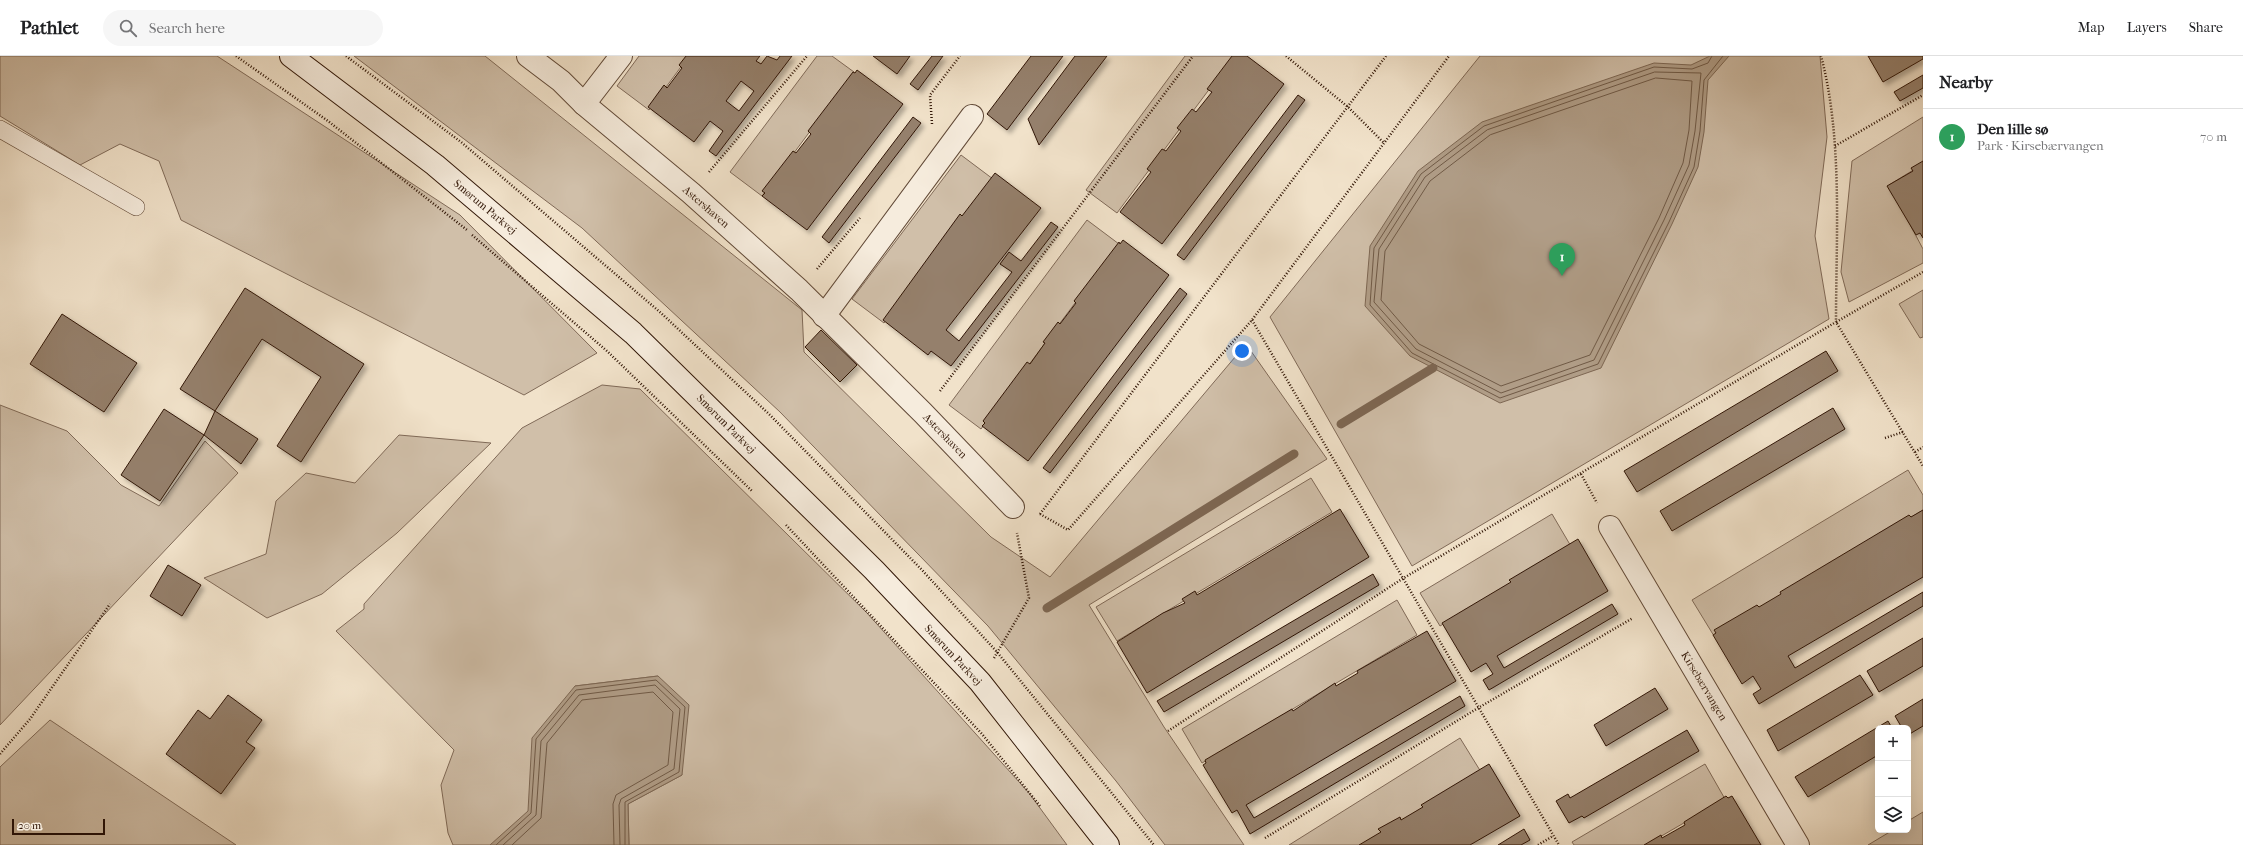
<!DOCTYPE html>
<html lang="en">
<head>
<meta charset="utf-8">
<style>
  :root { --surface:#fff; --page:#f6f6f6; --text:#202124; --muted:#757577; --line:#e0e0e0; --accent:#0b8043 }
  body { margin:0; font-family:"IM FELL French Canon",serif; background:var(--page); color:var(--text) }
  .controls { position:absolute; right:12px; bottom:12px; display:grid; overflow:hidden; border-radius:6px; box-shadow:0 4px 16px #0002 }
  .controls button { width:36px; height:36px; display:grid; place-items:center; padding:0; border:0; border-bottom:1px solid var(--line); background:var(--surface); color:var(--text); font:20px sans-serif }
  .scale { position:absolute; left:12px; bottom:10px; width:93px; box-sizing:border-box; padding-left:4px; border:2px solid #311606; border-top:0; font-size:11px; line-height:14px; white-space:nowrap; color:#311606; -webkit-text-stroke:3px #f6ecdd; paint-order:stroke }
  .you { position:absolute; left:1242px; top:295px; width:14px; height:14px; margin:-10px; border:3px solid #fff; border-radius:50%; background:#1a73e8; box-shadow:0 0 0 6px #1a73e833 }
  .badge { display:grid; place-items:center; width:26px; height:26px; border-radius:50%; background:var(--accent); color:#fff; font-size:13px; font-weight:700 }
  .pin { position:absolute; translate:-50% -33px; filter:drop-shadow(0 1px 2px #0008) }
  .pin::after { content:''; position:absolute; top:21px; width:14px; height:12px; background:inherit; clip-path:polygon(0 0,100% 0,50% 100%) }
  .list { margin:0; padding:0; list-style:none }
  h2 { display:flex; justify-content:space-between; align-items:center; height:52px; margin:0; padding:0 16px; font-size:17px }
  h2 small { font-size:13px; font-weight:400; color:var(--muted) }
  .list li { display:grid; grid-template-columns:26px 1fr auto; gap:12px; align-items:center; box-sizing:border-box; height:56px; padding:0 16px; border-top:1px solid var(--line) }
  .list b { display:block; font-size:15px; white-space:nowrap }
  .list p { margin:0; font-size:13px; white-space:nowrap; color:var(--muted) }
  .list em { font-size:13px; font-style:normal; color:var(--muted) }
  .icon { flex:none; width:22px; height:22px; fill:none; stroke:currentColor; stroke-width:2; stroke-linecap:round; stroke-linejoin:round }
  .map { position:relative; flex:none; width:1923px; height:789px; overflow:hidden }
  header { display:flex; align-items:center; gap:24px; box-sizing:border-box; height:56px; padding:0 20px; background:var(--surface); border-bottom:1px solid var(--line) }
  header strong { font-size:19px }
  nav { display:flex; gap:22px; margin-inline-start:auto; font-size:14px }
  .search { width:280px; height:36px; background:var(--page); display:flex; align-items:center; gap:10px; box-sizing:border-box; padding:0 14px; border-radius:22px; color:var(--muted); font-size:15px }
  main { display:flex }
  aside { flex:1; background:var(--surface) }
  .map>svg:first-child { display:block }
</style>
</head>
<body>
<header>
<strong>Pathlet</strong>
<div class="search"><svg class="icon" aria-label="search" viewBox="0 0 24 24"><circle cx="10" cy="10" r="6"/><path d="M15 15l6 6"/></svg>Search here</div>
<nav><a>Map</a><a>Layers</a><a>Share</a></nav>
</header>
<main>
<div class="map">
<svg width="1923" height="789" viewBox="0 0 1923 789">
  <defs>
    <filter id="shadow"><feDropShadow dx="3.5" dy="3.5" stdDeviation="2" flood-color="#0004"/></filter>
  </defs>
  <rect width="100%" height="100%" fill="#f1e2ca"/>
  <filter id="stains"><feTurbulence type="fractalNoise" baseFrequency=".005" numOctaves="4"/><feColorMatrix values="0 0 0 0 .2 0 0 0 0 .09 0 0 0 0 .02 0 0 0 .5 -.17"/></filter>
  <radialGradient id="worn" r=".72"><stop offset=".6" stop-color="#630" stop-opacity="0"/><stop offset="1" stop-color="#630" stop-opacity=".3"/></radialGradient>
  <g fill="#d0bfa9" stroke="#806a58">
    <polygon points="0,0 217,0 460,159 597,297 524,339 181,164 159,105 120,88 80,109 0,60"/>
    <polygon points="354,0 485,0 802,254 804,296 991,481 1050,521 1246,288 1327,403 1089,549 1164,671 1244,789 1165,789 1116,725 988,570 780,356 582,172"/>
    <polygon points="639,0 689,0 649,54 617,30"/>
    <polygon points="817,0 832,0 854,16 762,140 730,116"/>
    <polygon points="1185,0 1234,0 1117,157 1086,134"/>
    <polygon points="1480,0 1820,0 1827,81 1815,180 1829,263 1412,510 1270,261"/>
    <polygon points="1923,61 1923,108 1889,129 1923,193 1923,207 1849,246 1841,216 1852,105"/>
    <polygon points="961,99 993,123 884,267 852,243"/>
    <polygon points="1087,164 1119,188 981,373 949,349"/>
    <polygon points="1923,234 1923,281 1920,282 1899,248"/>
    <polygon points="602,329 640,333 867,557 1029,737 1067,789 629,789 628,748 682,719 658,620 575,630 530,789 453,789 448,777 441,729 454,694 336,575 364,553 364,548 522,372"/>
    <polygon points="0,349 67,375 121,429 159,450 205,385 238,417 0,669"/>
    <polygon points="399,379 491,387 397,477 322,538 267,562 204,522 266,498 276,445 306,417 355,427"/>
    <polygon points="1908,414 1923,439 1923,454 1714,580 1692,544"/>
    <polygon points="1311,422 1332,456 1117,585 1096,551"/>
    <polygon points="1552,458 1572,492 1440,570 1420,537"/>
    <polygon points="1397,544 1417,579 1202,707 1182,673"/>
    <polygon points="50,664 236,789 0,789 0,711"/>
    <polygon points="1460,682 1481,716 1365,789 1289,789"/>
    <polygon points="1705,708 1725,743 1646,789 1574,789 1572,786"/>
    <polygon points="1923,756 1923,789 1868,789 1893,774 1908,774 1908,765"/>
  </g>
  <g fill="#b09d87" stroke="#7d6753">
    <polygon points="1710,0 1729,0 1708,24 1704,76 1698,111 1672,168 1601,312 1500,347 1410,300 1365,250 1370,190 1418,115 1482,66 1654,7 1691,9"/>
    <polygon points="658,620 689,649 682,719 628,748 629,789 490,789 528,755 532,682 575,630"/>
  </g>
  <g fill="none" stroke-linecap="round" stroke-linejoin="round">
    <g stroke="#705a46" stroke-width="1">
      <polyline points="1712,0 1708,7 1692,13 1654,11 1484,70 1421,118 1374,192 1370,249 1412,297 1500,342 1598,308 1669,166 1694,111 1700,75 1704,24 1723,0"/>
      <polygon points="1655,16 1701,17 1695,75 1689,109 1664,164 1594,304 1501,337 1416,293 1374,246 1379,193 1425,121 1487,74"/>
      <polygon points="1656,22 1692,25 1689,74 1683,107 1659,162 1590,299 1501,330 1419,288 1381,244 1385,195 1430,125 1490,79"/>
      <polyline points="496,789 531,757 536,683 576,634 656,624 685,651 679,716 625,746 625,789"/>
      <polyline points="503,789 536,759 541,685 579,639 655,629 680,653 674,713 621,743 619,749 620,789"/>
      <polyline points="512,789 541,762 547,687 582,644 653,636 673,656 668,709 616,739 613,748 614,789"/>
    </g>
    <g stroke="#7d6753" stroke-width="9">
      <polyline points="1341,368 1433,312"/>
      <polyline points="1047,552 1294,398"/>
    </g>
  </g>
  <g fill="#95806c" stroke="#311606" fill-rule="evenodd" filter="url(#shadow)">
    <path d="M686,0H760L756,5L761,8L767,0L777,4L780,0H792L716,100L709,95L723,75L710,65L694,86L648,51L664,29L667,32L682,12L679,9ZM741,25L754,35L739,55L726,45Z"/>
    <polygon points="873,0 910,0 897,18"/>
    <polygon points="932,0 943,0 918,34 910,28"/>
    <polygon points="1031,0 1063,0 1007,74 987,58"/>
    <polygon points="1075,0 1107,0 1039,89 1028,63"/>
    <polygon points="1232,0 1247,0 1284,28 1162,188 1120,156 1151,116 1147,113 1162,93 1166,95 1181,75 1177,72 1192,53 1196,56 1212,36 1207,33"/>
    <polygon points="1868,0 1923,0 1923,3 1883,26"/>
    <polygon points="857,14 903,48 807,174 762,140 765,137 762,135 793,95 796,97 811,78 808,75 853,16 855,17"/>
    <polygon points="1923,19 1923,32 1900,45 1894,36"/>
    <polygon points="1298,39 1305,44 1184,204 1177,199"/>
    <polygon points="913,61 921,67 829,187 822,181"/>
    <polygon points="1923,105 1923,182 1920,177 1916,179 1887,130 1913,115 1911,112"/>
    <polygon points="995,117 1041,152 946,274 959,285 1012,216 1000,208 1009,196 1021,205 1051,166 1058,171 951,310 931,295 928,299 883,264 960,158 962,160"/>
    <polygon points="1123,184 1169,219 1028,405 982,370 985,367 983,365 1027,306 1030,308 1045,287 1043,286 1058,266 1060,268 1076,247 1074,245 1119,186 1120,188"/>
    <polygon points="245,232 364,308 301,406 277,390 321,321 262,283 215,355 180,333"/>
    <polygon points="1180,232 1187,238 1050,417 1043,412"/>
    <polygon points="62,258 137,307 104,356 30,308"/>
    <polygon points="821,274 857,309 840,326 805,291"/>
    <polygon points="1826,295 1838,315 1637,436 1624,415"/>
    <polygon points="1833,352 1845,373 1672,475 1660,455"/>
    <polygon points="164,353 204,379 160,445 121,419"/>
    <polygon points="215,355 258,383 241,408 204,379"/>
    <polygon points="1340,453 1369,501 1147,637 1117,586 1163,557 1185,547 1182,543 1195,535 1197,539"/>
    <polygon points="1923,454 1923,521 1788,600 1795,612 1923,536 1923,550 1759,648 1753,638 1761,633 1753,620 1742,628 1713,579 1716,577 1714,574 1757,549 1759,551 1781,538 1780,536 1909,459 1911,461"/>
    <polygon points="1578,483 1608,535 1497,600 1504,612 1612,548 1618,558 1489,634 1483,624 1493,618 1486,607 1471,616 1442,567 1511,526 1509,524"/>
    <polygon points="168,509 201,529 182,560 150,540"/>
    <polygon points="1373,518 1379,529 1164,656 1157,645"/>
    <polygon points="1427,575 1456,625 1246,749 1254,762 1460,640 1465,650 1250,778 1237,754 1232,757 1203,709 1206,707 1205,704 1292,653 1293,655 1335,627 1336,630 1358,617 1357,615"/>
    <polygon points="1923,582 1923,610 1879,636 1867,615"/>
    <polygon points="1860,619 1873,639 1778,695 1767,674"/>
    <polygon points="1655,632 1668,653 1606,690 1594,669"/>
    <polygon points="228,639 262,664 246,686 255,692 221,738 166,698 198,654 210,663"/>
    <polygon points="1923,643 1923,670 1908,679 1908,672 1902,672 1895,660"/>
    <polygon points="1888,665 1892,672 1878,672 1878,699 1808,741 1795,721"/>
    <polygon points="1687,674 1699,695 1584,762 1582,760 1569,767 1556,745 1568,738 1570,742"/>
    <polygon points="1489,708 1520,760 1470,789 1359,789 1381,776 1378,773 1400,761 1401,764 1423,751 1421,749"/>
    <polygon points="1726,740 1728,742 1732,740 1761,789 1644,789 1661,779 1662,782 1685,769 1684,766"/>
    <polygon points="1524,773 1530,784 1521,789 1498,789"/>
  </g>
  <g fill="none" stroke-linecap="round" stroke-linejoin="round">
    <g stroke="#614937" stroke-width="18">
      <polyline id="lane" points="0,73 136,151"/>
    </g>
    <g stroke="#614937" stroke-width="24">
      <g id="street">
        <polyline points="528,0 561,25 584,48 691,137 799,234 923,357 1013,451"/>
        <polyline points="584,48 621,0"/>
        <polyline points="824,260 972,60"/>
        <polyline points="1610,471 1798,789"/>
      </g>
    </g>
    <g stroke="#311606" stroke-width="24">
      <polyline id="secondary" points="291,0 435,109 633,277 874,514 980,626 1108,789"/>
    </g>
    <g stroke="#311606" stroke-width="2.5" stroke-dasharray="1 2" stroke-linecap="butt">
      <polyline points="236,0 328,65 467,174"/>
      <polyline points="346,0 461,86 661,257 770,359 922,514 997,596 1154,789"/>
      <polyline points="1286,0 1348,51 1384,87"/>
      <polyline points="932,68 930,39 960,0"/>
      <polyline points="1835,90 1923,39"/>
      <polyline points="709,116 807,0"/>
      <polyline points="472,179 607,295 753,436"/>
      <polyline points="817,213 860,162"/>
      <polyline points="1923,216 1836,266 1923,410"/>
      <polyline points="1252,264 1559,789"/>
      <polyline points="940,335 1193,0"/>
      <polyline points="1885,382 1903,376"/>
      <polyline points="1915,396 1923,391"/>
      <polyline points="1581,418 1597,447"/>
      <polyline points="1040,458 1386,0"/>
      <polyline points="1040,458 1068,474 1252,264 1449,0"/>
      <polyline points="786,469 982,678 1040,750"/>
      <polyline points="994,602 1029,542 1017,477"/>
      <path d="M1168,675L1402,523L1836,266C1836,181 1843,82 1821,0"/>
      <polyline points="0,698 30,663 110,548"/>
      <polyline points="1265,782 1478,652 1633,562"/>
      <polyline points="1538,789 1553,780"/>
    </g>
    <use href="#lane" stroke="#f6ecdd" stroke-width="17"/>
    <use href="#street" stroke="#f6ecdd" stroke-width="22"/>
    <use href="#secondary" stroke="#f6ecdd" stroke-width="22"/>
  </g>
  <g text-anchor="middle" dominant-baseline="central" stroke-width="3.5" stroke-linejoin="round" paint-order="stroke">
    <g font-size="11" fill="#311606" stroke="#f6ecdd">
      <text transform="translate(485 151) rotate(40)">Smørum Parkvej</text>
      <text transform="translate(706 151) rotate(41)">Astershaven</text>
      <text transform="translate(726 368) rotate(45)">Smørum Parkvej</text>
      <text transform="translate(945 380) rotate(46)">Astershaven</text>
      <text transform="translate(953 599) rotate(47)">Smørum Parkvej</text>
      <text transform="translate(1704 630) rotate(59)">Kirsebærvangen</text>
    </g>
  </g>
  <rect width="100%" height="100%" filter="url(#stains)"/>
  <rect width="100%" height="100%" fill="url(#worn)"/>
</svg>
<div class="controls">
<button>+</button>
<button>−</button>
<button><svg class="icon" aria-label="layers" viewBox="0 0 24 24"><path d="M12 4l9 5-9 5-9-5zM3 14l9 5 9-5"/></svg></button>
</div>
<div class="scale">20 m</div>
<div class="you"></div>
<div class="pin badge" style="left:1562px;top:220px;background:#2e9e5b">1</div>
</div>
<aside>
<h2>Nearby<small></small></h2>
<ul class="list">
<li><span class="badge" style="background:#2e9e5b">1</span><div><b>Den lille sø</b><p>Park · Kirsebærvangen</p></div><em>70 m</em></li>
</ul>
</aside>
</main>
</body>
</html>
